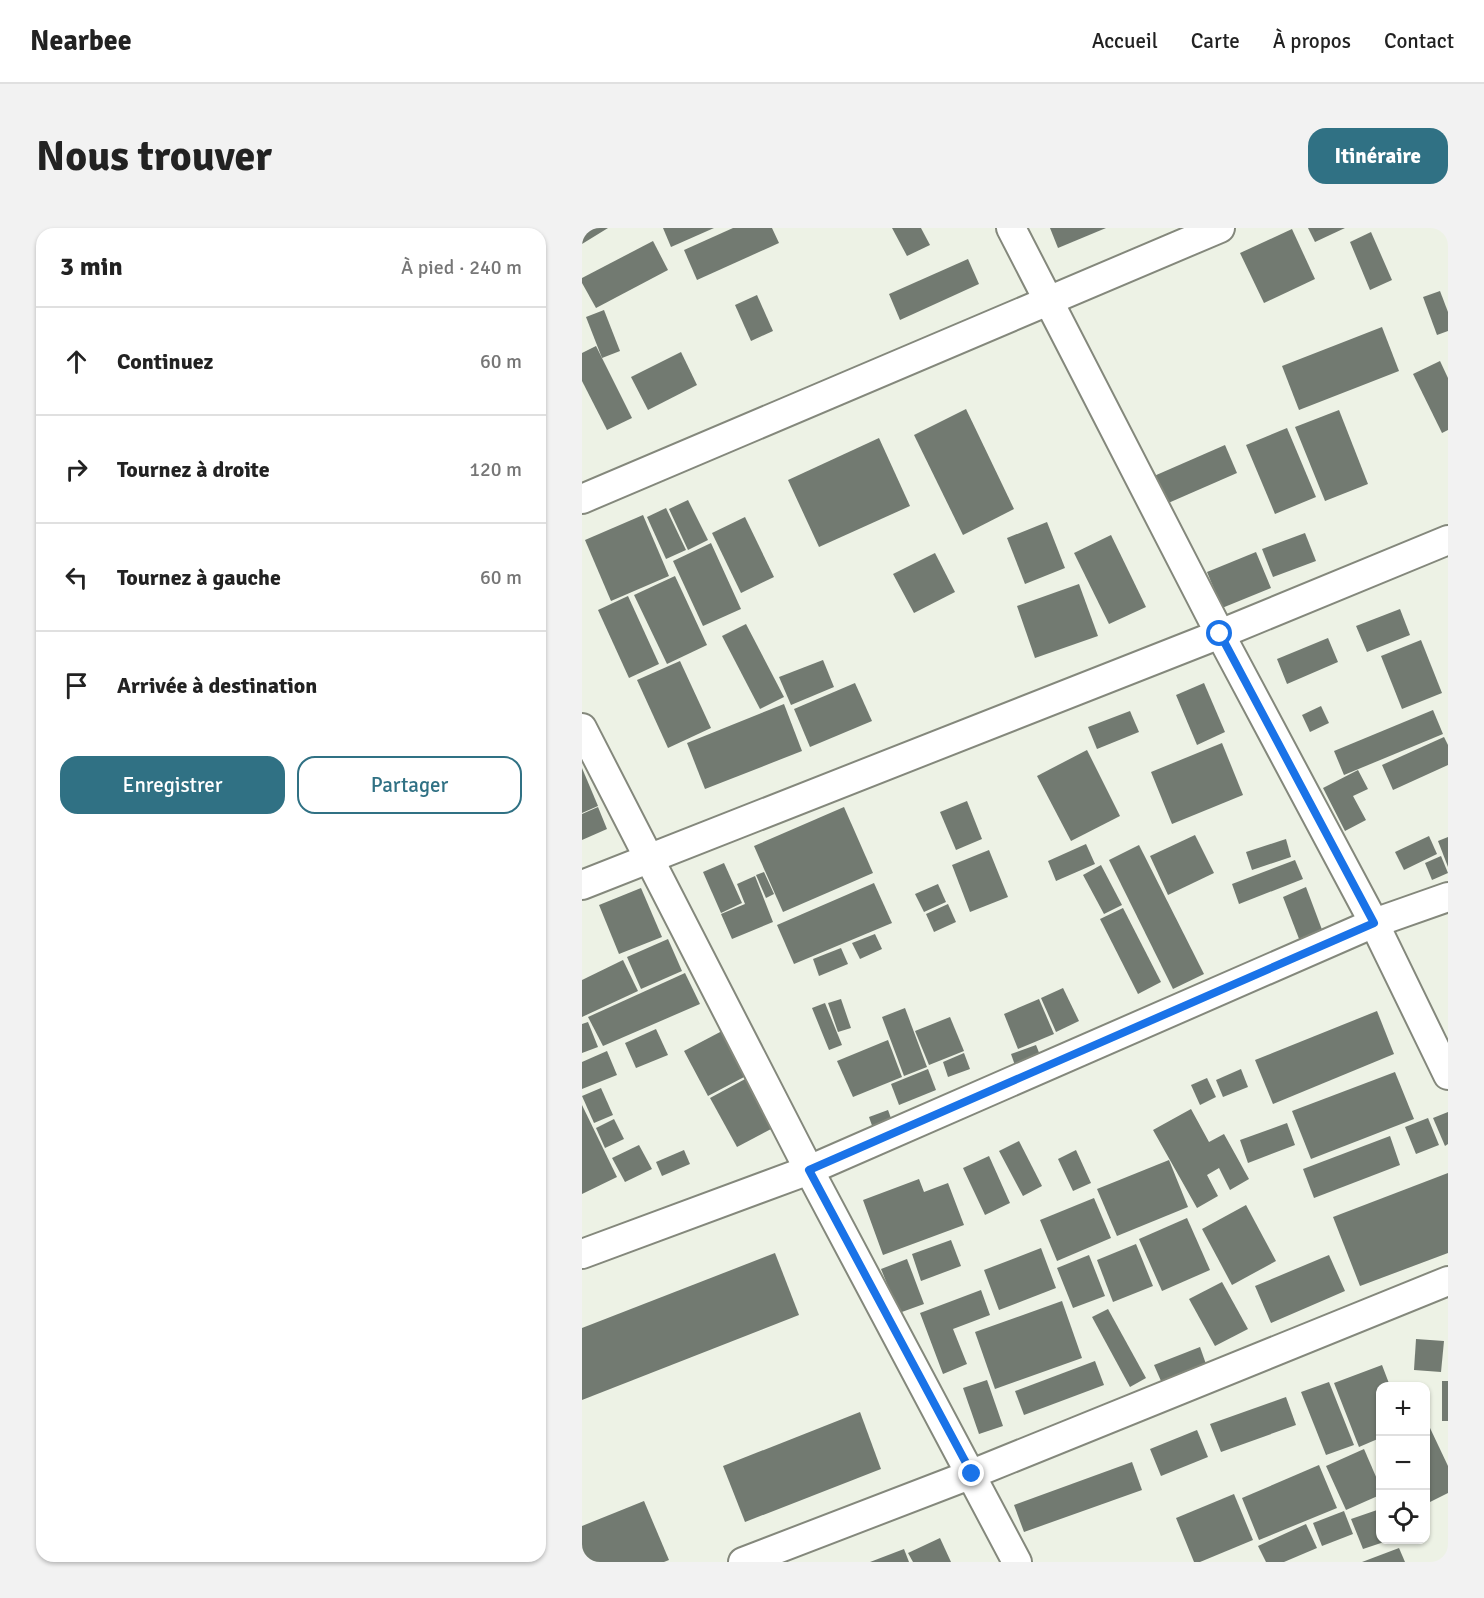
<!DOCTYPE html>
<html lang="fr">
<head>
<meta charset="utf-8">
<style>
  :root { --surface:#fff; --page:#f2f2f2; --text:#222; --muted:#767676; --line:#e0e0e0; --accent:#307184 }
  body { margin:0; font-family:Signika,sans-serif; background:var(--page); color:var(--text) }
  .controls { position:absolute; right:18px; bottom:18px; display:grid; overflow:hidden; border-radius:12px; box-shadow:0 2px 4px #0004 }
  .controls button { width:54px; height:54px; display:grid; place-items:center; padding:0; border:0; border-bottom:2px solid var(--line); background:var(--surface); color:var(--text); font:30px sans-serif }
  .stop { position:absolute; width:18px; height:18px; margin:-14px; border:4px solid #1a73e8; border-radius:50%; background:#fff }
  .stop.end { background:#1a73e8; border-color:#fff; box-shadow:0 2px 6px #0008 }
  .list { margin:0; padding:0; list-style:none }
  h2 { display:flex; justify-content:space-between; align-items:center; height:78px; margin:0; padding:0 24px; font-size:26px }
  h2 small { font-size:20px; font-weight:400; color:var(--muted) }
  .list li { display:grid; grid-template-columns:39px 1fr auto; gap:18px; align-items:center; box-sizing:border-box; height:108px; padding:0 24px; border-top:2px solid var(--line) }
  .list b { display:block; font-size:22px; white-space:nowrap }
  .list em { font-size:20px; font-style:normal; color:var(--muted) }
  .actions { display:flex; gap:12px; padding:18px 24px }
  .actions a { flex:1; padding:14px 0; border:2px solid var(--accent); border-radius:18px; text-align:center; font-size:21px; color:var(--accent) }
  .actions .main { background:var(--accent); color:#fff }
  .icon { flex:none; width:33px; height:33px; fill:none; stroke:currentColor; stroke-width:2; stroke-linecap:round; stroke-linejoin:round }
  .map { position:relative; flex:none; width:866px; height:1334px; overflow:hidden; border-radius:18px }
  header { display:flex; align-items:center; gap:36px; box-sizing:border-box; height:84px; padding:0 30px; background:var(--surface); border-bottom:2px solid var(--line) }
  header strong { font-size:28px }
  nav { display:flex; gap:33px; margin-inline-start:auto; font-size:21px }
  .intro { display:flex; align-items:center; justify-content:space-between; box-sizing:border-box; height:144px; padding:0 36px }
  h1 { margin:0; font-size:42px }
  .button { padding:15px 27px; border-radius:18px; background:var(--accent); color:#fff; font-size:21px; font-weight:700 }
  main { display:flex; gap:36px; padding:0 36px }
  aside { flex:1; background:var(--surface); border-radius:18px; box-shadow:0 2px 4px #0004 }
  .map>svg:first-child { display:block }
</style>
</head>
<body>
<header>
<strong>Nearbee</strong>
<nav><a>Accueil</a><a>Carte</a><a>À propos</a><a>Contact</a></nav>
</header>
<div class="intro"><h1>Nous trouver</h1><a class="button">Itinéraire</a></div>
<main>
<aside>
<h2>3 min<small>À pied · 240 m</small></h2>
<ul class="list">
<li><svg class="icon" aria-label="ahead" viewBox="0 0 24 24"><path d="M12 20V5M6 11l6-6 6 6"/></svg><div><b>Continuez</b></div><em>60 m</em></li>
<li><svg class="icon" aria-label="right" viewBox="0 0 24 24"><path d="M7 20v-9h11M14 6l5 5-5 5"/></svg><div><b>Tournez à droite</b></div><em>120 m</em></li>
<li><svg class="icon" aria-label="left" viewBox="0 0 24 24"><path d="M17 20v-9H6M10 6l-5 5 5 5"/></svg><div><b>Tournez à gauche</b></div><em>60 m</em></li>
<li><svg class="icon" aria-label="arrive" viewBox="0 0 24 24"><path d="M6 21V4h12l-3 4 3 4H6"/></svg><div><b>Arrivée à destination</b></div></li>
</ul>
<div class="actions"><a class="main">Enregistrer</a><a>Partager</a></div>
</aside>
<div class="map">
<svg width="866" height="1334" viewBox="0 0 866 1334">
  <rect width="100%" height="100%" fill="#edf2e5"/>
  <g fill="#727a71">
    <polygon points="0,0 26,0 0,16"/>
    <polygon points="81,0 132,0 89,19"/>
    <polygon points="151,0 190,0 197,15 115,52 102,22"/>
    <polygon points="310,0 339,0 348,17 325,28"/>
    <polygon points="468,0 524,0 476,20"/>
    <polygon points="726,0 763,0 733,14"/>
    <polygon points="710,1 733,51 682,75 658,25"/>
    <polygon points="789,4 810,52 788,62 768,14"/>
    <polygon points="71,13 86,42 14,80 0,55 0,50"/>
    <polygon points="386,31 397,56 318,92 307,66"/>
    <polygon points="858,63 866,84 866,103 855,107 841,69"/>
    <polygon points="175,67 191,103 169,113 153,77"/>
    <polygon points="22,82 38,123 20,130 4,89"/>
    <polygon points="800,99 817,143 717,182 700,138"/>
    <polygon points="14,118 50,190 25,202 0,153 0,125"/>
    <polygon points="99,124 115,157 66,182 49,149"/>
    <polygon points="858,133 866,150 866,202 860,205 831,146"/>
    <polygon points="384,181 432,281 381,307 332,207"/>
    <polygon points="757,182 786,256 743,273 713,199"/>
    <polygon points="705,200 734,269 693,286 664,217"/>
    <polygon points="297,210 328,278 237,319 206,252"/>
    <polygon points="643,217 655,245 584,276 572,248"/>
    <polygon points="106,272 126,312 106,322 87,281"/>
    <polygon points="84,280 104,322 84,331 65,289"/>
    <polygon points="61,287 87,348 29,373 3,312"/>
    <polygon points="163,289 192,349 159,365 130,305"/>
    <polygon points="465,294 483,340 443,356 425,310"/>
    <polygon points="723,305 734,333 691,349 680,321"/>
    <polygon points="529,307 564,379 527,396 492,325"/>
    <polygon points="129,315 159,381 121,398 91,333"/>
    <polygon points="674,324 689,360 640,380 625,344"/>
    <polygon points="353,325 373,364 332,385 311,346"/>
    <polygon points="93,348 125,417 85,436 52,367"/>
    <polygon points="497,356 516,408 453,430 435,378"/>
    <polygon points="46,368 77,436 47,450 16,382"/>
    <polygon points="818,381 828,407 785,424 774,398"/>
    <polygon points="164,396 202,469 178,481 140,408"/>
    <polygon points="746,410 756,434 705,456 695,431"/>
    <polygon points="839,412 860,465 820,481 799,428"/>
    <polygon points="241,432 252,459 209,477 197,449"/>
    <polygon points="98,433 129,500 86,520 55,452"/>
    <polygon points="273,455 290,493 228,519 212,481"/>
    <polygon points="622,455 643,504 615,517 594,467"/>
    <polygon points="202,476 220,523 123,561 105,515"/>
    <polygon points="739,478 747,495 728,504 720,487"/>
    <polygon points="851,482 861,506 762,547 752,523"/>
    <polygon points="548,483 557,504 515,521 506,499"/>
    <polygon points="862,509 866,517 866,537 811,562 800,537"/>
    <polygon points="640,515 661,567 590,596 569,544"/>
    <polygon points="505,522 538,588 489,613 455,548"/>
    <polygon points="0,540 16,578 0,585"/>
    <polygon points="776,542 786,561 771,568 784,592 763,603 741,560"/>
    <polygon points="385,573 400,611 374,622 358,584"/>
    <polygon points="16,579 25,601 0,612 0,586"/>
    <polygon points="262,579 291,645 201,684 172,618"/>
    <polygon points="613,607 632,645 586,667 568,628"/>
    <polygon points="847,608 855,626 822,642 813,624"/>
    <polygon points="866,609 866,639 856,613"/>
    <polygon points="704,611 709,629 670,642 664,624"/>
    <polygon points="504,616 513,636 474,653 466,633"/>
    <polygon points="557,617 622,746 591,761 527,632"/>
    <polygon points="407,622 426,669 388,684 370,637"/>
    <polygon points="859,628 866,645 850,652 843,635"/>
    <polygon points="713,632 721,651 657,676 650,656"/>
    <polygon points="142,635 160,675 139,685 121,644"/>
    <polygon points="519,637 540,677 522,686 501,647"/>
    <polygon points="182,644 192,666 184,670 174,647"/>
    <polygon points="173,648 191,694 150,711 139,686 163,676 155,656"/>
    <polygon points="292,655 310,695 212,736 195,697"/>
    <polygon points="356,656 364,674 342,684 333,666"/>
    <polygon points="724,659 742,707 719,716 701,669"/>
    <polygon points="59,660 80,709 37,726 17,677"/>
    <polygon points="366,676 374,694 352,704 344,686"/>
    <polygon points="541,680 579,754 556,766 518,691"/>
    <polygon points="293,706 300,721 278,731 270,715"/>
    <polygon points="86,711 100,743 59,761 45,729"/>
    <polygon points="259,720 266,736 237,748 231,731"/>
    <polygon points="41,732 56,763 0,789 0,752"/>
    <polygon points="103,745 118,776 21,818 6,789"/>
    <polygon points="481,760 497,793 474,804 459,770"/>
    <polygon points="259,771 269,800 256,804 246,775"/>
    <polygon points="457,771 472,806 436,821 422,786"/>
    <polygon points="243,775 260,817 247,822 230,780"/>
    <polygon points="323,780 345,839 322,848 300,789"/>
    <polygon points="795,783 812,826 691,876 673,832"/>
    <polygon points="368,789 382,823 347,837 333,803"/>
    <polygon points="6,794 16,819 0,825 0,796"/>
    <polygon points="74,801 86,827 54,840 43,815"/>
    <polygon points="140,803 164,848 126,868 102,823"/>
    <polygon points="306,812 320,849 271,869 255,833"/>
    <polygon points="454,817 460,832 435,843 429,826"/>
    <polygon points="25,823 35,847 0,861 0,834"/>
    <polygon points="382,825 388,841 366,849 361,834"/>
    <polygon points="346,841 354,862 317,877 309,856"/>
    <polygon points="659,841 666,859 641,869 634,852"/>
    <polygon points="813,844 832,891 729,931 710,883"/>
    <polygon points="165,850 191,900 155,919 128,870"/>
    <polygon points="625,850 634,869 618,877 609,857"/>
    <polygon points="19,860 31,887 12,895 0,868"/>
    <polygon points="0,877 35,949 0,966"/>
    <polygon points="609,881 627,914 642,906 667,951 648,962 637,940 625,947 636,968 615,980 571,902"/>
    <polygon points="306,882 313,901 294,909 287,889"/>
    <polygon points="866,884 866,916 863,918 851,890"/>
    <polygon points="846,890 857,917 834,926 823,899"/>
    <polygon points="32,891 42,911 23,920 14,900"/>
    <polygon points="705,895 713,917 666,935 658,912"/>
    <polygon points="808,908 818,937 732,970 721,941"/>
    <polygon points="437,913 460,958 441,968 417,923"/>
    <polygon points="57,917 70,941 43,954 30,930"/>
    <polygon points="102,922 108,936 80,948 74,934"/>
    <polygon points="494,922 509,955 491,963 476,931"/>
    <polygon points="407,928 428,975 403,987 381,940"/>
    <polygon points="587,932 606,979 535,1008 515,961"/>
    <polygon points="866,945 866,1025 778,1058 751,989"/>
    <polygon points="337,951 342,964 366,955 382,997 301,1027 281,972"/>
    <polygon points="512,970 529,1010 475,1033 458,992"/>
    <polygon points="664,977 694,1033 650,1057 620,1001"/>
    <polygon points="605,990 628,1042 580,1063 557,1011"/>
    <polygon points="369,1012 379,1038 339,1053 330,1026"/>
    <polygon points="554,1016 571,1058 531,1074 515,1032"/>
    <polygon points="459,1020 474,1060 417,1082 402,1042"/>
    <polygon points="193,1025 217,1087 0,1172 0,1100"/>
    <polygon points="507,1027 523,1068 491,1080 475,1040"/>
    <polygon points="747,1027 763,1063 689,1095 673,1058"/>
    <polygon points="325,1031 342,1076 317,1085 299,1041"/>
    <polygon points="640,1054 666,1101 633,1118 607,1071"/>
    <polygon points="399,1062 408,1087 371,1101 385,1136 361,1146 338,1085"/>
    <polygon points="480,1073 500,1130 413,1161 393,1104"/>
    <polygon points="526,1081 564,1150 548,1159 510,1089"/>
    <polygon points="834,1111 862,1113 859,1144 832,1142"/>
    <polygon points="618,1119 624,1136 579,1153 572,1137"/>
    <polygon points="513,1133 522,1157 442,1187 433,1163"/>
    <polygon points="800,1137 808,1158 798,1158 798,1210 777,1219 752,1155"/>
    <polygon points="405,1152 421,1198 397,1206 381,1160"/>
    <rect x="860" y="1153" width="6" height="40"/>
    <polygon points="747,1154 772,1217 744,1227 719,1164"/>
    <polygon points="704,1169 714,1197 639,1224 628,1196"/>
    <polygon points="278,1184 299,1241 163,1294 141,1238"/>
    <polygon points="848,1200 866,1238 866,1265 844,1276 844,1202"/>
    <polygon points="615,1202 626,1229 579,1248 568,1221"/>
    <polygon points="782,1221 798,1258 798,1267 764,1282 744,1238"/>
    <polygon points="550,1234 560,1262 442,1304 432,1277"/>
    <polygon points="737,1237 755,1280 677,1312 660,1270"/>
    <polygon points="652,1266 671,1312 618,1334 612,1334 594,1290"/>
    <polygon points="62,1273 87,1332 82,1334 0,1334 0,1298"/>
    <polygon points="798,1281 798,1312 808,1312 781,1321 769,1291"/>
    <polygon points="762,1283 771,1306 740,1318 731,1295"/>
    <polygon points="724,1296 735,1320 702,1334 684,1334 676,1318"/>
    <polygon points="358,1310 369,1334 331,1334 326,1325"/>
    <polygon points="817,1320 823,1334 780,1334"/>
    <polygon points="322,1321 327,1334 288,1334"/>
  </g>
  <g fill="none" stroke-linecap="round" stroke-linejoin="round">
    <g stroke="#84887c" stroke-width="32">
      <g id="street">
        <polyline points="429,0 638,406 792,695 866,847"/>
        <polyline points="0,271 638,0"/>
        <polyline points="0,500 227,942 435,1334"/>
        <polyline points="0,657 638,406 866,312"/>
        <polyline points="0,1026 227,942 792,695 866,669"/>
        <polyline points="161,1334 390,1246 866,1053"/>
      </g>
    </g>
    <use href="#street" stroke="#fff" stroke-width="28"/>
  </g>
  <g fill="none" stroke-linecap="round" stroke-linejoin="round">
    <polyline stroke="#1a73e8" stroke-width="8" points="390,1246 227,942 792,695 638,406"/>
  </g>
</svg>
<div class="controls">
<button>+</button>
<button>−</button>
<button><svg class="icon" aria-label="locate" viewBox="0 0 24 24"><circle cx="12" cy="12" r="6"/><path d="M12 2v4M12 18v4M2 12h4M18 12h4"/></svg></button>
</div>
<div class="stop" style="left:638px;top:406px"></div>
<div class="stop end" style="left:390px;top:1246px"></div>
</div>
</main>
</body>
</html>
